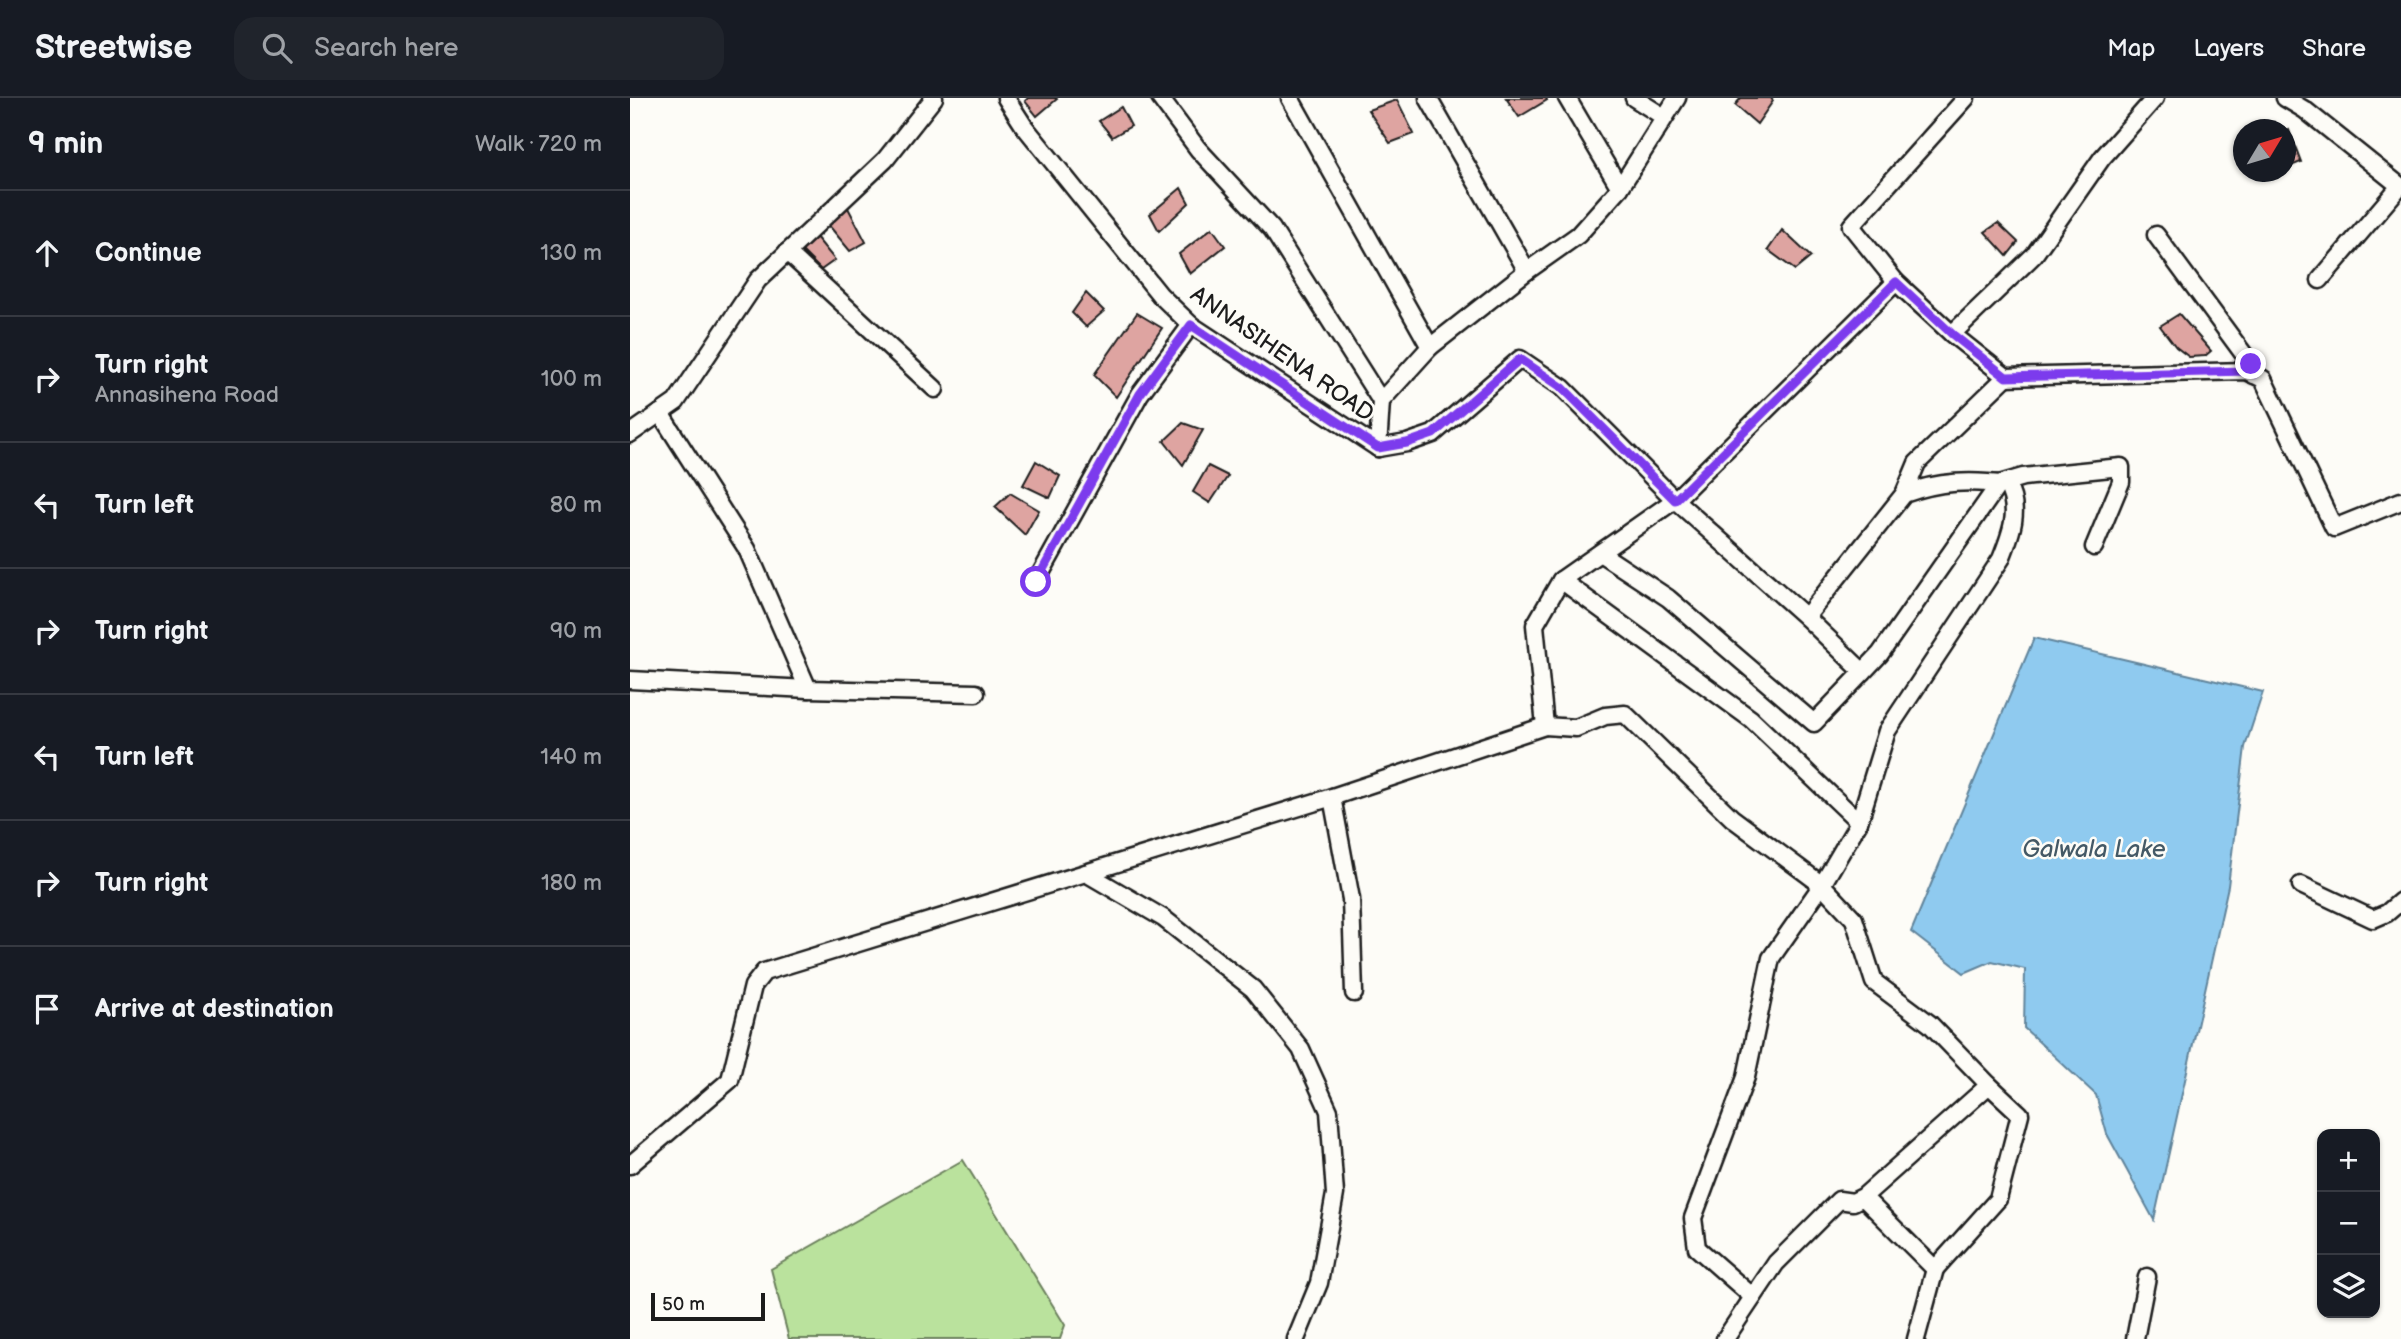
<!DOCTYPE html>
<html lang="en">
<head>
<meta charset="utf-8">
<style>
  :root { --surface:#171b24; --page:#20242c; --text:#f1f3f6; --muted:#9ea1a6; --line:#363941 }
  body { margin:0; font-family:"Balsamiq Sans",sans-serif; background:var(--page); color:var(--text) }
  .controls { position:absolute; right:21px; bottom:21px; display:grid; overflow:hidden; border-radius:14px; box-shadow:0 2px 5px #0004 }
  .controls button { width:63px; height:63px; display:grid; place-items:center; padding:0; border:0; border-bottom:2px solid var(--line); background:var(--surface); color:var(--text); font:35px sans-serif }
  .compass { position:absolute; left:1603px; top:21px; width:63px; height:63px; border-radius:50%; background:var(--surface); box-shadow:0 2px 5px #0004; rotate:52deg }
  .scale { position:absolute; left:21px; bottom:18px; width:114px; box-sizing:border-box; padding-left:7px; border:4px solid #1c1c1c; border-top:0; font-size:19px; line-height:24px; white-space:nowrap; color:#1c1c1c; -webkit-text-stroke:5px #fdfcf7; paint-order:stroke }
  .stop { position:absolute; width:21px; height:21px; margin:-16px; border:5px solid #7c3aed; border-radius:50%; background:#fff }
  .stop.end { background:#7c3aed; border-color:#fff; box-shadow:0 2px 7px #0008 }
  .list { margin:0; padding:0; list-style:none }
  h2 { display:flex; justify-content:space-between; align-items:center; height:91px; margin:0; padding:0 28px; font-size:30px }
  h2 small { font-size:23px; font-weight:400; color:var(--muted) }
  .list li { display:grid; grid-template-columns:46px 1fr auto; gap:21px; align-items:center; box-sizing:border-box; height:126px; padding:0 28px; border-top:2px solid var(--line) }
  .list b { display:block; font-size:26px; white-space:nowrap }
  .list p { margin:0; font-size:23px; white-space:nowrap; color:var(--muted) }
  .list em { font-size:23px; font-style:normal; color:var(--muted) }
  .icon { flex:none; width:38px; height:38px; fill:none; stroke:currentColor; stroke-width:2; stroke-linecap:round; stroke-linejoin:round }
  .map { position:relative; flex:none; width:1771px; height:1241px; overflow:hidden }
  header { display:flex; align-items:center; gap:42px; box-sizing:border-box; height:98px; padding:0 35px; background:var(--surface); border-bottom:2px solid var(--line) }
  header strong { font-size:33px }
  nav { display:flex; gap:38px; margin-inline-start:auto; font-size:24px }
  .search { width:490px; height:63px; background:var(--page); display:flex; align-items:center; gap:18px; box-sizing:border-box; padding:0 24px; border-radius:21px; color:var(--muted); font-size:26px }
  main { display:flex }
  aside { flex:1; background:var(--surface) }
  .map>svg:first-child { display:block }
</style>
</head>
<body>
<header>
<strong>Streetwise</strong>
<div class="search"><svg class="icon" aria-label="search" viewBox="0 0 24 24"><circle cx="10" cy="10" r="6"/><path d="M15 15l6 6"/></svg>Search here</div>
<nav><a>Map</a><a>Layers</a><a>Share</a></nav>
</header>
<main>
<aside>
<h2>9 min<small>Walk · 720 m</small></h2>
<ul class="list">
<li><svg class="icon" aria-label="ahead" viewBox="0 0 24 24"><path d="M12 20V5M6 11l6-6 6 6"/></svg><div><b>Continue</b></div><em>130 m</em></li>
<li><svg class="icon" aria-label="right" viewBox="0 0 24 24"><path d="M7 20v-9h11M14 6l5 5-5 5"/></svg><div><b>Turn right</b><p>Annasihena Road</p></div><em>100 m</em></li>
<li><svg class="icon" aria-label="left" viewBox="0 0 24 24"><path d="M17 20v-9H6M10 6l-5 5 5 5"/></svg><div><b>Turn left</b></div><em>80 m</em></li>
<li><svg class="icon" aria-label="right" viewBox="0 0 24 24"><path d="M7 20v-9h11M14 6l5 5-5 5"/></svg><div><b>Turn right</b></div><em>90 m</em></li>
<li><svg class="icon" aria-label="left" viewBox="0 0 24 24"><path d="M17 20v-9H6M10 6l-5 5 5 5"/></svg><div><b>Turn left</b></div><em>140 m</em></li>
<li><svg class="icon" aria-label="right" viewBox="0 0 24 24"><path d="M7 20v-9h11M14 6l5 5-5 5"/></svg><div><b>Turn right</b></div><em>180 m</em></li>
<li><svg class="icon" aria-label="arrive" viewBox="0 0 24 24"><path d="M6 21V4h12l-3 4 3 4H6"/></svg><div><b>Arrive at destination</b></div></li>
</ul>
</aside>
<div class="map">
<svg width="1771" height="1241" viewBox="0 0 1771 1241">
  <rect width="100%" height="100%" fill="#fdfcf7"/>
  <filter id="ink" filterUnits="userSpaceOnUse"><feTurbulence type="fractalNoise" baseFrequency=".0143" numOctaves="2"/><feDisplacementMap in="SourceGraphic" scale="14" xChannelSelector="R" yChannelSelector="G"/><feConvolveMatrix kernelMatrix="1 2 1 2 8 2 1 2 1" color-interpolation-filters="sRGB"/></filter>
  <g filter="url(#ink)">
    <polygon fill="#bae29d" stroke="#6b7f5c" stroke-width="2" points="333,1062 435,1227 430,1241 159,1241 141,1171"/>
    <polygon fill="#8fcaef" stroke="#61849b" stroke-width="2" points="1404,540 1633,594 1615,649 1598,788 1524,1122 1477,1036 1466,997 1394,930 1395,871 1362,863 1334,875 1281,834"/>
    <g fill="#dea4a1" stroke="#1c1c1c" stroke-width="2">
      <polygon points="398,0 426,0 427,1 407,18 395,3"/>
      <polygon points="876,0 916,0 917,2 889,19"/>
      <polygon points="1111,0 1141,0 1143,3 1127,26 1105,7"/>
      <polygon points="767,2 784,36 760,45 738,12"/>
      <polygon points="491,9 501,28 482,39 469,23"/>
      <polygon points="1659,32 1671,64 1656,70 1656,34"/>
      <polygon points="551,90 559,105 529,133 520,116"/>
      <polygon points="216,106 236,144 220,153 196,124"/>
      <polygon points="1368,125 1388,144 1377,158 1355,134"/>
      <polygon points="582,130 595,148 560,176 549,156"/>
      <polygon points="1152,132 1181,159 1165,172 1138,152"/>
      <polygon points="186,139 205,162 191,172 171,152"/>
      <polygon points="456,195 474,213 456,229 442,215"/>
      <polygon points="507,215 532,230 486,299 464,277"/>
      <polygon points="1549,216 1581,253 1575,258 1559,259 1546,249 1530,228"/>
      <polygon points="553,325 573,332 553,367 534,343"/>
      <polygon points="406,363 430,378 420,400 393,387"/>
      <polygon points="578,368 598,378 580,405 563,394"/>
      <polygon points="380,395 409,412 395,437 365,409"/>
    </g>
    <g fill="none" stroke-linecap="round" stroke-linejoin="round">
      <g stroke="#1c1c1c" stroke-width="21">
        <g id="street">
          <polyline points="376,0 394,28 530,197 561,227 748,350"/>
          <polyline points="530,0 568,51 642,131 751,303"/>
          <polyline points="660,0 800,249 751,303 748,350"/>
          <polyline points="798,0 897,173"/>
          <polyline points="937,0 990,90"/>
          <polyline points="1004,0 1034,19"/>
          <polyline points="1336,0 1221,128 1266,184 1322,236 1376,279 1617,273 1633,281 1704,430 1771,403"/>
          <polyline points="1655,0 1675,12 1770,88 1690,182"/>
          <polyline points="1526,137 1621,266 1624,277"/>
          <polyline points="157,154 305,291"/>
          <polyline points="1322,236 1404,157 1472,60 1525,0"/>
          <polyline points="800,249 897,173 948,137 990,90 1047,0"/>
          <polyline points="30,315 117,451 178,591"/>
          <polyline points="0,336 46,304 128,182 255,62 304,0"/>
          <polyline points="748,350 777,345 803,336 890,261 933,290 1045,402 931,482 905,527 915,628 946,630 975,618 995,616 1102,720 1192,787 1224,821 1244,884 1300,926 1359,987"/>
          <polyline points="1274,396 1287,365 1376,279"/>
          <polyline points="970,455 1038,500 1184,625 1233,574 1176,519"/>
          <polyline points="931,482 1121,621 1229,724"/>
          <polyline points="406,484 510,296 561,227"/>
          <polyline points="1233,574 1250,556 1369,386 1393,379 1491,369 1491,384 1464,449"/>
          <polyline points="0,582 178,591 346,595"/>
          <polyline points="702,699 721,801 724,895"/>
          <polyline points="456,775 533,820 623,891 671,951 699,1013 705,1096 689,1185 666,1241"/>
          <polyline points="1671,787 1743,821 1757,815 1771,803"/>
          <polyline points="0,1067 100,982 123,888 134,874 702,699 915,628"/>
          <path d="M1123,1199L1067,1150L1063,1120L1116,979L1141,860L1192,787L1229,724L1257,633L1371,461C1381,436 1391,412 1377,387C1341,382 1309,383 1274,396L1176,519L1045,402L1266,184"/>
          <polyline points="1095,1241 1146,1165 1209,1102 1223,1104 1233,1099 1359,987 1390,1016 1368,1101 1305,1171 1233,1099"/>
          <polyline points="1286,1241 1305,1171"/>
          <polyline points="1505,1241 1517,1179"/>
        </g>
      </g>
      <use href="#street" stroke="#fdfcf7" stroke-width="16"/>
    </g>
  </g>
  <g fill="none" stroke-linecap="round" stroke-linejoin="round" filter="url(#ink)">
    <polyline stroke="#7c3aed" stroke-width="9" points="406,484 510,296 561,227 748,350 777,345 803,336 890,261 933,290 1045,402 1266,184 1322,236 1376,279 1617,273 1624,276 1621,266"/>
  </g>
  <g text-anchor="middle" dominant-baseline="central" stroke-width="5" stroke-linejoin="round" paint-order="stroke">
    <g font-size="23" fill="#1c1c1c" stroke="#fdfcf7">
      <text transform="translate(652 256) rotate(35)">ANNASIHENA ROAD</text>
    </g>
    <g font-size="24" font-style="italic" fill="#445966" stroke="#fdfcf7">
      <text x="1464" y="751">Galwala Lake</text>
    </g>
  </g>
</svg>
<div class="controls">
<button>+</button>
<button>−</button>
<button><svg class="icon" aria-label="layers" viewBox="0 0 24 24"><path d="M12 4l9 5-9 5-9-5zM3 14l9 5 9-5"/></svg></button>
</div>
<svg class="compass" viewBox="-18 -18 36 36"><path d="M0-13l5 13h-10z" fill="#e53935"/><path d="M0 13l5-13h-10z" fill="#9ea1a6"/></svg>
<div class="scale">50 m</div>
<div class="stop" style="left:406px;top:484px"></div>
<div class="stop end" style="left:1621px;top:266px"></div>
</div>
</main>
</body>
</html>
